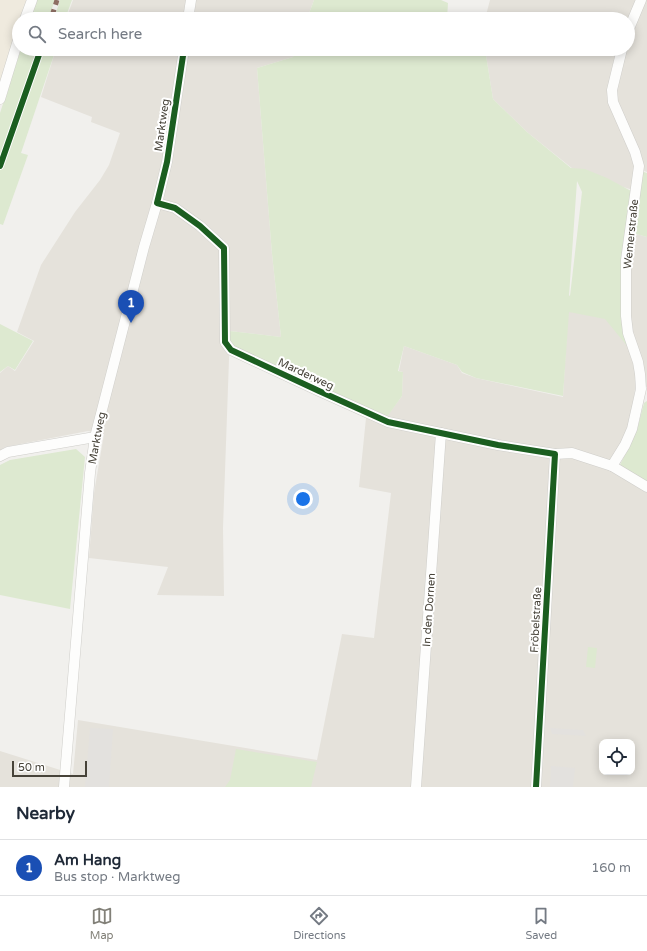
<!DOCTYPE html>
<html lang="en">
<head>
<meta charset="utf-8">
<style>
  :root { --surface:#fff; --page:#f6f6f7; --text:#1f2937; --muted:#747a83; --line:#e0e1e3; --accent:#828078 }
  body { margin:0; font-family:"Varela Round",sans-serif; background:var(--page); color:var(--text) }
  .controls { position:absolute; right:12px; bottom:12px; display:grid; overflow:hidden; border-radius:8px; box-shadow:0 2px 10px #0003 }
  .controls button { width:36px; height:36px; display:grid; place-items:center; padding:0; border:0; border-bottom:1px solid var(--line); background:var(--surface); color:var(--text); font:20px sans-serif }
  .scale { position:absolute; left:12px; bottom:10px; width:75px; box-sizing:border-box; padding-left:4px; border:2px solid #474339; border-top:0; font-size:11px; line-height:14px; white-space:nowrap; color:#474339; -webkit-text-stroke:3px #fff; paint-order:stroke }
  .you { position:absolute; left:303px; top:499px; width:14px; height:14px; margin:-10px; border:3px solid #fff; border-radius:50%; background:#1a73e8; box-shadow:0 0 0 6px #1a73e833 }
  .badge { display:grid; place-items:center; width:26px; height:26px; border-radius:50%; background:var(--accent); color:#fff; font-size:13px; font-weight:700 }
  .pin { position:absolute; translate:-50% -33px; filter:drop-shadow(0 1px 2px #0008) }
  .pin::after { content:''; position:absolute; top:21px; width:14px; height:12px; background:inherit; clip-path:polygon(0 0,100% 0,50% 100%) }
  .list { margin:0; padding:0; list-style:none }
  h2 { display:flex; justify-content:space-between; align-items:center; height:52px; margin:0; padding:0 16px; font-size:17px }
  h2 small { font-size:13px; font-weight:400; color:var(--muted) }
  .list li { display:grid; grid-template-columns:26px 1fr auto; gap:12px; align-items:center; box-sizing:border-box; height:56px; padding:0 16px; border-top:1px solid var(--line) }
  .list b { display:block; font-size:15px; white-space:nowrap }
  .list p { margin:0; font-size:13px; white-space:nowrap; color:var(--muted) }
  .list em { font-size:13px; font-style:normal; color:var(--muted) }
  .icon { flex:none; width:22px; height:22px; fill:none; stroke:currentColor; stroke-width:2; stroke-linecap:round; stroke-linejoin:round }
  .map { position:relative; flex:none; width:647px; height:787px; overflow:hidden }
  .search { position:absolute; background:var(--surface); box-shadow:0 2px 10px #0003; left:12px; right:12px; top:12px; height:44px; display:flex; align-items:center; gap:10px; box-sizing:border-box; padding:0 14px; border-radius:22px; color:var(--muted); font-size:15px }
  .sheet { height:108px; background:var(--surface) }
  nav { display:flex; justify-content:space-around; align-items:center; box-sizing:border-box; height:56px; border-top:1px solid var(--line); background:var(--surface); font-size:11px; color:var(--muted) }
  nav a { display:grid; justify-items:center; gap:2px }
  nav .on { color:var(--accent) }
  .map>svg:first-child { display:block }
</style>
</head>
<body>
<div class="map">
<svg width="647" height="787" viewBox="0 0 647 787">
  <rect width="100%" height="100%" fill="#f1f0ed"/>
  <g fill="#e5e2db" fill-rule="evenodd">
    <polygon points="73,0 314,0 307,19 66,19"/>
    <polygon points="490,0 647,0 647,172 642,170 633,190 578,173 527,132 493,99 485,49 628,49 628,19 485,19"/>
    <polygon points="56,49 296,49 293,57 257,68 272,254 281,337 230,331 223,528 224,596 157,595 168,567 89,558 94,493 104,434 88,431 5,447 0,450 0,373 8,366 15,371 34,341 17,332 41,265 75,212 100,180 109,165 120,133 91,122 92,117 41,97"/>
    <path d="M633,233L647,237V387L636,383L629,428L614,464L647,485V787H0V751L73,774L78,720L317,760L342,634L374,638L391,493L359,487L366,418L382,423L402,396L403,372L399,371L404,346L457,365L462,373L476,378L563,397L569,296ZM602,742H632V772H602Z"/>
  </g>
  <polygon fill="#efeade" points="0,0 29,0 22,19 19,19 19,29 0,89"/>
  <g fill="#dde9d0" fill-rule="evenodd">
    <polygon points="37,0 55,0 48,19 30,19"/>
    <polygon points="60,0 72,0 65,19 54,19"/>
    <polygon points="314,0 441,0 448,3 447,19 307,19"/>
    <polygon points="21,49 38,49 19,103 24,105 44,49 56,49 21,153 28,155 3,225 0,224 0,113"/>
    <path d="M296,49H485L493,99L527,132L571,168L585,169L607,178L633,192L624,260L632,352L605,319L569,312L563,396L476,378L462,372L457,365L404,346L398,371L403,372L402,396L387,417L236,349L230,343V331L281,337L272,254L257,68L293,57ZM577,181L582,192L570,296H569Z"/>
    <polygon points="641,171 647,173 647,237 633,233"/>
    <polygon points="0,324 33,341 15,370 8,366 0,372"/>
    <polygon points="647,401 647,484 619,467 637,430 644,403"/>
    <polygon points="76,449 85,457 70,609 0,595 0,465 10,460"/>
    <polygon points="588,647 597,648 595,668 586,667"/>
    <polygon points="236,749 317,762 311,787 225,787 230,780"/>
  </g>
  <g fill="#e3e1de">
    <polygon points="90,728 113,729 109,787 85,787"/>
    <polygon points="550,728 583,730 586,736 552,734"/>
    <polygon points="551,766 575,768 573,787 550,787"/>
  </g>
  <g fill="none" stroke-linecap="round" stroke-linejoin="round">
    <g stroke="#cfceca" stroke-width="11">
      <g id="minor">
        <polyline points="25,19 32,0"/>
        <polyline points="188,19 191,0"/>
        <polyline points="628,31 641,0"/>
        <polyline points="0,99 19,37"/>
        <polyline points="157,203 175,208 200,226 224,248 225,342 231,350 319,391 388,422 498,445 555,454 572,453 612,466 647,487"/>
        <polyline points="0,456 8,452 95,437"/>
        <polyline points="612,466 625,445 632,429 641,389 640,374 638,362 628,333 626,316 626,260 639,166 635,152 613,102 612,90 622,49"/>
        <polyline points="64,787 90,473 95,437 144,247 157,203 167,162 184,49"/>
        <polyline points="416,787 441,433"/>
        <polyline points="536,787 555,454"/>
      </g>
    </g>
    <use href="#minor" stroke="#fdfdfc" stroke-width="10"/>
    <polyline stroke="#8d6e63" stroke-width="5" stroke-dasharray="10 5" stroke-linecap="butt" points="51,19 57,0"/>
    <g stroke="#fff" stroke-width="8">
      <g id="cycleway">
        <polyline points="184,49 167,162 157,203 175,208 200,226 224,248 225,342 231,350 319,391 388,422 498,445 555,454 536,787"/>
        <polyline points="0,166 41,49"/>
      </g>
    </g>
    <use href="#cycleway" stroke="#1b5e20" stroke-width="6"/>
  </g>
  <g text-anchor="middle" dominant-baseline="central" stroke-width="4" stroke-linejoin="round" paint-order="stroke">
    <g font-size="11" fill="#474339" stroke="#fff">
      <text transform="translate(162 125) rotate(-82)">Marktweg</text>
      <text transform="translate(631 234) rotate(-84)">Wemerstraße</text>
      <text transform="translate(306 374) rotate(25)">Marderweg</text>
      <text transform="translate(97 438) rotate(-79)">Marktweg</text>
      <text transform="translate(429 610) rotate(-86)">In den Dornen</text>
      <text transform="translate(536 620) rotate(-87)">Fröbelstraße</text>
    </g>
  </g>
</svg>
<div class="controls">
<button><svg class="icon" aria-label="locate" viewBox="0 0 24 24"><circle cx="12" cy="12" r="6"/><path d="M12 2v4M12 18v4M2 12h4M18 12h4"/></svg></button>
</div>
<div class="scale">50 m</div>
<div class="you"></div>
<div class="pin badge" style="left:131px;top:323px;background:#1a4fb4">1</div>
<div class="search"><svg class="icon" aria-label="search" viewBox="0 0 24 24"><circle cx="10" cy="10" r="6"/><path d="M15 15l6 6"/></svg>Search here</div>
</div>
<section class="sheet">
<h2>Nearby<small></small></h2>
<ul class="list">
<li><span class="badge" style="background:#1a4fb4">1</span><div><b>Am Hang</b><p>Bus stop · Marktweg</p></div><em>160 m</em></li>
</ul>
</section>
<nav>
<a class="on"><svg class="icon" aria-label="map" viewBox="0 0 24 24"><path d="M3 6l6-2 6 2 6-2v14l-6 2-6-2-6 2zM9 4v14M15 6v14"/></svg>Map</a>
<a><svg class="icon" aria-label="directions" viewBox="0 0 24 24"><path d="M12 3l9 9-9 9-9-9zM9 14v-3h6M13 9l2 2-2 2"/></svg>Directions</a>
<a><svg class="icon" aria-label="saved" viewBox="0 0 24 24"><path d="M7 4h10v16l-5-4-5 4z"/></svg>Saved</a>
</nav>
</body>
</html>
